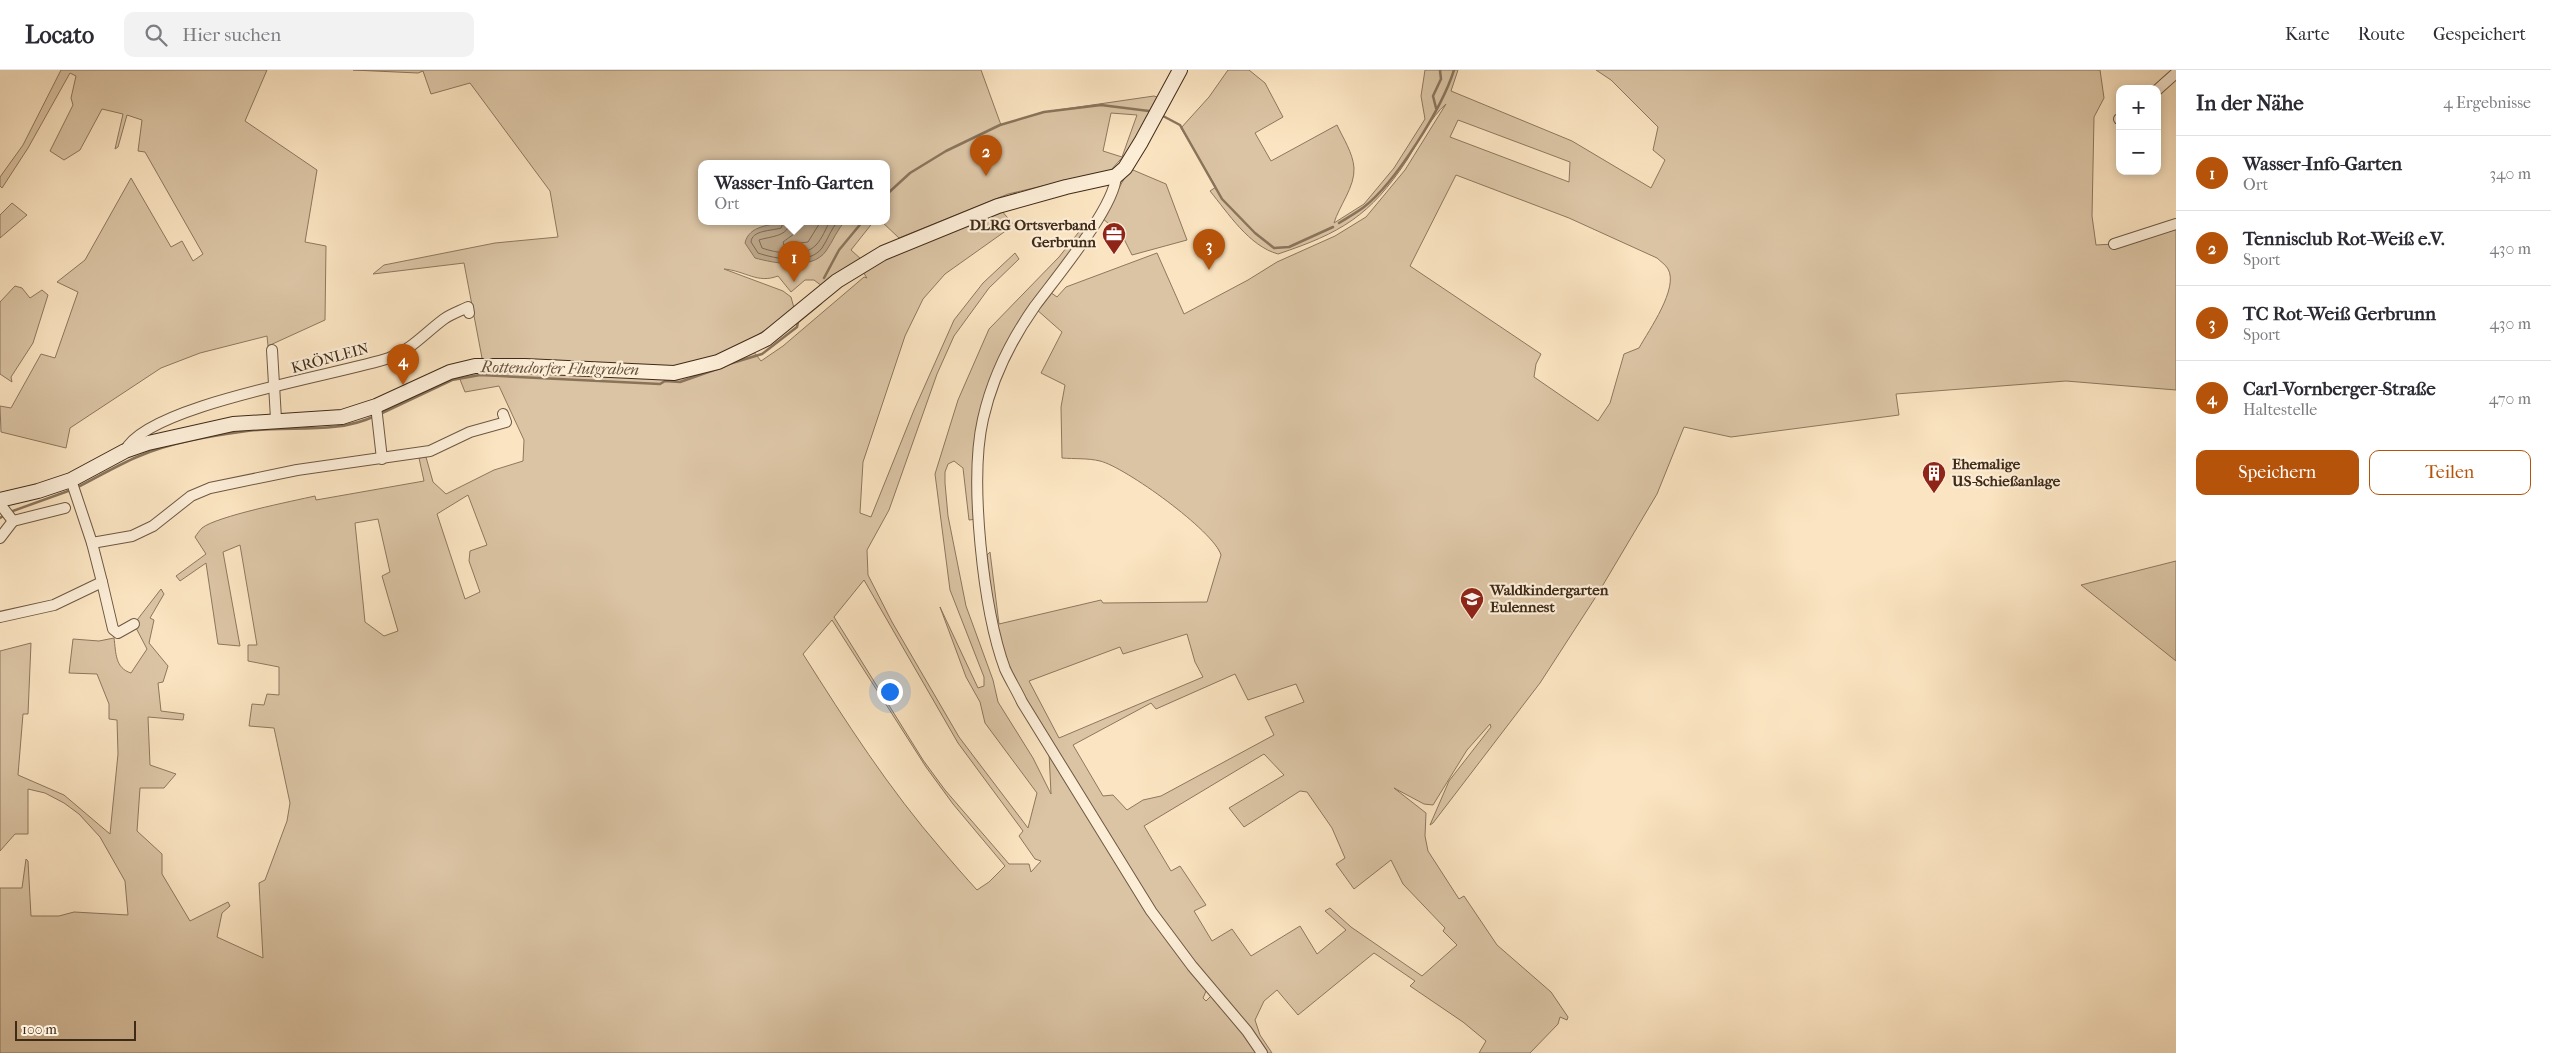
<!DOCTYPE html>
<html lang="de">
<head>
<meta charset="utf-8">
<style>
  :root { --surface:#fff; --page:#f2f2f3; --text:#2b2b33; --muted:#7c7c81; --line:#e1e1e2; --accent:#b45309 }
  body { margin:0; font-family:"IM FELL French Canon",serif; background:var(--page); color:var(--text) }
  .controls { position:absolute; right:15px; top:15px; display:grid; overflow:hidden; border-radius:10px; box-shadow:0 2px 8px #0003 }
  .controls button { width:45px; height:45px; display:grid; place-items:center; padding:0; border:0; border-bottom:1px solid var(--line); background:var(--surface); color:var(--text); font:25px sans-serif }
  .scale { position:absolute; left:15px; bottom:12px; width:121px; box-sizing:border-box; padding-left:5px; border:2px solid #3f2a18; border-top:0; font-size:14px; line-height:18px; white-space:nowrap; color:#3f2a18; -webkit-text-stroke:4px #fcedd7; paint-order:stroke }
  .you { position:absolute; left:889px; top:621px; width:18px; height:18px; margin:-12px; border:4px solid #fff; border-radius:50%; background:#1a73e8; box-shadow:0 0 0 8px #1a73e833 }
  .badge { display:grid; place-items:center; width:32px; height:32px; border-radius:50%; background:var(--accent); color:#fff; font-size:16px; font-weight:700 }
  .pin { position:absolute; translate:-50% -41px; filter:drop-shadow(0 1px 2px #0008) }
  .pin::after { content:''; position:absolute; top:26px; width:18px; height:15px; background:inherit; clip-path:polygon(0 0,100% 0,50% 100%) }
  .popup { position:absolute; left:698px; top:90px; width:192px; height:65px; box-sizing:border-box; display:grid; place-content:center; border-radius:10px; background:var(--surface); filter:drop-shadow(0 1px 4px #0005); font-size:16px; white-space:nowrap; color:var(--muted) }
  .popup b { font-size:19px; color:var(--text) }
  .popup::after { content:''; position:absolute; left:50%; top:100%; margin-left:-10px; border:10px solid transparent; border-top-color:var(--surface) }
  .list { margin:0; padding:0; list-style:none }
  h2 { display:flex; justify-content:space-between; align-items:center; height:65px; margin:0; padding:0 20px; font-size:21px }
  h2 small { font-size:16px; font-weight:400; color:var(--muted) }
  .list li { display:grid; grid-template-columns:32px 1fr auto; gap:15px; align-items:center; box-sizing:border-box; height:75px; padding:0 20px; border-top:1px solid var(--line) }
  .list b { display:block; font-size:19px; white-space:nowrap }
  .list p { margin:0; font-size:16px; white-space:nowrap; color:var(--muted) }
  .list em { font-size:16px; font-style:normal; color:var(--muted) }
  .actions { display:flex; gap:10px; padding:15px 20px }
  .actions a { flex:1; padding:11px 0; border:1px solid var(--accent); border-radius:10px; text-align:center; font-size:18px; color:var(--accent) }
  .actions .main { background:var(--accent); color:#fff }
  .icon { flex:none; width:28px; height:28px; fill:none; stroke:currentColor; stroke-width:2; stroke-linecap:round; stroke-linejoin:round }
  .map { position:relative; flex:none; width:2176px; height:983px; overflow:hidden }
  header { display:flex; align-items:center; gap:30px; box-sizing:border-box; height:70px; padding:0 25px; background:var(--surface); border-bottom:1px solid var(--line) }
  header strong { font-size:24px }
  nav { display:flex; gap:28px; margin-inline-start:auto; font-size:18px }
  .search { width:350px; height:45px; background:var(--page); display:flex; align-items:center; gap:12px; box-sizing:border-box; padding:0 18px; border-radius:10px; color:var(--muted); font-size:19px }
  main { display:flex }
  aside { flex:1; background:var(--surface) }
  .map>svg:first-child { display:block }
</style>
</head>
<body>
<header>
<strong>Locato</strong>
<div class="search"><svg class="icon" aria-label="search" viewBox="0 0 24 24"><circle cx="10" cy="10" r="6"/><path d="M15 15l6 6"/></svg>Hier suchen</div>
<nav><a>Karte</a><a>Route</a><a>Gespeichert</a></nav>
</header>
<main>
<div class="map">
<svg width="2176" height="983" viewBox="0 0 2176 983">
  <rect width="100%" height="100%" fill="#fbe4c1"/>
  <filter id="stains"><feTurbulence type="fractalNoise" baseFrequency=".004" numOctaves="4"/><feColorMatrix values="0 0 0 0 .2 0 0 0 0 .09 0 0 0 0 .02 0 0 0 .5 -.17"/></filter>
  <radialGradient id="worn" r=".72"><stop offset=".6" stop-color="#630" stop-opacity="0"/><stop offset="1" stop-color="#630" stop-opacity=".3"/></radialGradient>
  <g fill="#dbc4a4" stroke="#8d775e" fill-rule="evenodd">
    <polygon points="61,0 267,0 245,51 317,100 305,172 326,176 325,250 268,276 267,266 200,283 161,298 70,358 66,378 1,362 0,336 11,338 41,284 55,288 78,222 57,212 85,190 131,108 171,177 182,171 193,191 203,184 145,82 138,81 142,50 127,45 118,77 115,79 123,44 102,39 80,80 64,90 50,81 73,35 71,28 76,6 70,3 28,78 2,118 0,116 0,107 23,75"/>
    <path d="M353,0H981L1001,55L1044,42L1154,26L1160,28L1128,81L1111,100L1008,124L899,168L881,151H886V93H702V151H874L851,180L862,190L822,216L814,210H805L791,222L778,206C757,214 746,201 724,199L783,221L791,227L794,238C759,268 715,293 668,297L478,290L482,288L464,193L373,204L384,195L495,173L558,167L550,121L470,13L431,24L423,1L418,3ZM1111,43L1137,45L1122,87L1103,81Z"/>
    <path d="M1228,0H1249L1265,13L1283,47L1255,63L1271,91L1337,55C1343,68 1353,83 1354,98C1355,117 1339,136 1334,153L1364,134L1394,98L1425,49L1421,26L1425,0H1458L1451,21L1572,71L1651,118L1665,90L1653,80L1658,57L1611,10L1596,0H2100L2104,28L2094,47L2092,146L2096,175L2114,174L2176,154V320L2066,311L1896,324L1899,345L1731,367L1684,357L1657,424L1597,525L1540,613L1433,753L1430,755L1449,711L1491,657L1490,654L1467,680L1433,735L1424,734L1394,718L1426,743L1425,766L1428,781L1459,829L1464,826L1497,875L1551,922L1568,947L1567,950L1560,947L1558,954L1530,983H1479L1486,971L1463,952L1410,916L1415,911L1374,883L1298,945L1277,920L1264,931L1255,950L1260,965L1272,983H1266L1192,891L1147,829L1006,596L992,537L987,485L990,482L999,554L1101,530L1103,533L1207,532L1221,485C1214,461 1125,397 1100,391C1088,388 1074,389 1062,388L1061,337L1065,315L1041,303L1062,262L1036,239L1050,222L1057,227L1066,217L1157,183L1184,244L1248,210L1277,192L1335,166L1366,147L1405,100L1446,34C1431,47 1418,72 1407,90C1370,146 1341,163 1278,184C1249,176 1228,143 1210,121L1216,117L1181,58L1209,27ZM1458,50L1570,92L1569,112L1450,67ZM1456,105L1569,148L1657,188C1660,191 1666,195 1668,199C1679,218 1649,260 1639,278L1624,284L1610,333L1598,351L1534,307L1536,294L1541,284L1410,196ZM1187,564L1195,592L1203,607L1059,668L1029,611L1120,577L1123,584ZM1235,604L1248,630L1296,614L1304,632L1265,647L1274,665L1161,726L1143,730L1127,740L1113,725L1103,726L1073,675L1151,633L1156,639ZM1264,684L1284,705L1229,738L1244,757L1300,721L1307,722L1332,758L1345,788L1336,794L1354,819L1391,790L1403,814L1445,858L1443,861L1457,875L1422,906L1351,857L1330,838L1325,841L1346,860L1317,884L1300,856L1251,886L1232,859L1212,871L1194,841L1206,835L1180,796L1171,801L1144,756Z"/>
    <polygon points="1133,100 1166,114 1187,170 1132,185 1122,165 1102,148 1128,102"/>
    <polygon points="12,133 27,145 0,168 0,145"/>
    <path d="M1000,139L1014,155L945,204L923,229L905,266L863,392L860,443L871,447L914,340L954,250L983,213L1015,183L1019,189L989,218L954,266L937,304L889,440L867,480L868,505L892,552L959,667L1028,758L1037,723L985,653L980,632L966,607L940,537L978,618L984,616V607L950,520L935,404L958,330L989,259L1059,187L1082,158L1085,160L1073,182L1030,238L982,342L977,449L969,450L963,398L954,391L948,394L945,402V413L948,446L966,536L993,610L998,632L1033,688L1051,724L1049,682L1207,919L1203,928L1206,931L1212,925L1238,954L1257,983H0V818H22L26,789L28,791L31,846H59L74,842L128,845L125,811L100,767L79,744L64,733L45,723L28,719V764H15L0,781V581L31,573L28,644H23L18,705L64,725L110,764L118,684L117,650L109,649V634L97,604L69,603L73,569L99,571L114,568C116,583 115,598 131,603L147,579L134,554L161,519L164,524L150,548L154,550L149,573L168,596L163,612L158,613L161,641L184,644L183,650L148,647L150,695L176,704L164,718H140L137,761L162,784V804L190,851L228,832L230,836L222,843L217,867L263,888L259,813L265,810L287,751L290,733L274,658L249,656L252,634L264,635L267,624L279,625V597L248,591V575H257L240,475L223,482L240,576L218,574L206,493L180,511L176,506L206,484L195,467C197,464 200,460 202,458C217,446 293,431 315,426L316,430L424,411L419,388L426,387L433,412L446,424L494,400L523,391L524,370L499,316L465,322L457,302L473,299L655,308L753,281L761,291L783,276L864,207L867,208L861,199ZM468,425L487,475L470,481L469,491L480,522L465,529L437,444ZM378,449L390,502L382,506L398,561L384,566L365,552L355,453ZM864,510L958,673L1023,761L1019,766L1035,789L1041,791L1031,802L1029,794H1009L945,720L923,690L834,547ZM832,550L926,697L953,734L1005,796L989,812L977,820C965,807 953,793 942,780C889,719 846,652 803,584Z"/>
    <polygon points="15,216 22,218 30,228 42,220 48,225 33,273 11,307 12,312 0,304 0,232"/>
    <polygon points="2176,491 2176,591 2081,515"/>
  </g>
  <path fill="#bba588" stroke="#89745b" d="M785,151H845C837,160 833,171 826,181C812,201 774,193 755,188L745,173C749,155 770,156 785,151Z"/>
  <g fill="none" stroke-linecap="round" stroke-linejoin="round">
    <g stroke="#7d6850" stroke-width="1">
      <path d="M784,151L781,158C771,161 752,160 751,172L758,183C775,189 810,195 822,178C828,169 831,159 838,151"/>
      <path d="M790,151C789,167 771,166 759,170L762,178C776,183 804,188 816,175C822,169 826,158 830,151"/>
      <polyline points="798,151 794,164 783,172 784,175 808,172 821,151"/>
    </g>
    <g stroke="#89745b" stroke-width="2.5">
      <polyline points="1436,38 1433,26 1441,9 1440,0"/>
      <polyline points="1163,46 1180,55 1222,129 1255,163 1274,178 1289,177 1333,157"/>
      <polyline points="886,125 910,103 946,81 1000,55 1044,42 1101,35 1149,41"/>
      <path d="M1339,153C1347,148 1356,143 1364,137C1396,112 1442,38 1454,0"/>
      <polyline points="824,208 839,180 863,151"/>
      <polyline points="729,294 762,284 797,257 798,252 821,233"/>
      <polyline points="380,344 452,310 480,305 660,314 665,311 680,312 717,299"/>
      <path d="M76,418C96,408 116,396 137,387C171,372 211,366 247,361C290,355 335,365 375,346"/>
      <polyline points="10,442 71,420"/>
      <polyline points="0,448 5,445"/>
    </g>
    <g stroke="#6e5842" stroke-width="12">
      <g id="street">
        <polyline points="2157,20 2176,3"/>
        <polyline points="2119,49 2120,49"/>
        <path d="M1116,106C1115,137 1055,209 1035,236C1011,270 992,309 983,349C969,410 983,540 1005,599C1010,610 1017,621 1022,632L1151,841L1192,896L1247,961L1262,983"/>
        <polyline points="2114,174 2176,154"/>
        <polyline points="272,280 276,349"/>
        <polyline points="376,336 382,389"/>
        <path d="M125,381C145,335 338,305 389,288C411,280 425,263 444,249C451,244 460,241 468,237L469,243"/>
        <polyline points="0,434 13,451 0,468"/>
        <polyline points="13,451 65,438"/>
        <polyline points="92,473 132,466 153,456 191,426 210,418 297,400 430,381 470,362 506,352 503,344"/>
        <polyline points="102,512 113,559 118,563 134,554"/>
        <polyline points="0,547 54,535 102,512 92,473 71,410"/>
      </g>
    </g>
    <g stroke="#3f2a18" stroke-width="16">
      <polyline id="secondary" points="0,430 38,421 71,410 125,381 148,373 233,354 342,347 376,336 450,302 475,296 525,296 674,303 718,292 766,269 837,211 883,183 998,136 1066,117 1116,106 1125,98 1141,72 1180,0"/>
    </g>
    <use href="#street" stroke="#fcedd7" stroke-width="10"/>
    <use href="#secondary" stroke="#fcedd7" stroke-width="14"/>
  </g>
  <defs>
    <g id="office-pin" transform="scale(1.25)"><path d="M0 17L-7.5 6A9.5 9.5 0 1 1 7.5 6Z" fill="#8f2418" stroke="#fcedd7"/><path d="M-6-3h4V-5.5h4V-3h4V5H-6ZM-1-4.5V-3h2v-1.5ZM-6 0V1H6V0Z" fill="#fff"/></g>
    <g id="building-pin" transform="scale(1.25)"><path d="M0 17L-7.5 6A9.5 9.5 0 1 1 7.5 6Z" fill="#8f2418" stroke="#fcedd7"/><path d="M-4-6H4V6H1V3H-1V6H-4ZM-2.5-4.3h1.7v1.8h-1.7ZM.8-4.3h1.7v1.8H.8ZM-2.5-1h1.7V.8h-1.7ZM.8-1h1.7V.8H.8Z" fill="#fff"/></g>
    <g id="school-pin" transform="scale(1.25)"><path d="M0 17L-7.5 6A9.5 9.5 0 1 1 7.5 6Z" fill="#8f2418" stroke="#fcedd7"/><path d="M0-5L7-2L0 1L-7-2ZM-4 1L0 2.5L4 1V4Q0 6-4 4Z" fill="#fff"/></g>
  </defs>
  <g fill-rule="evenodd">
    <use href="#office-pin" x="1114" y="164"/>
    <use href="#building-pin" x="1934" y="403"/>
    <use href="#school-pin" x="1472" y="529"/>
  </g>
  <g text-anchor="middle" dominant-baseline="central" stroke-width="4.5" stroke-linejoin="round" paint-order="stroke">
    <g font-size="15" font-weight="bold" fill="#3f2a18" stroke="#fcedd7" text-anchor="start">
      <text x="1096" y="155" text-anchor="end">DLRG Ortsverband<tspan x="1096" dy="17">Gerbrunn</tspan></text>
      <text x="1952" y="394">Ehemalige<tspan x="1952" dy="17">US-Schießanlage</tspan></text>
      <text x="1490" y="520">Waldkindergarten<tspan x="1490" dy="17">Eulennest</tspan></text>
    </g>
    <g font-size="15" fill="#3f2a18" stroke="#fcedd7">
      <text transform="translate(330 288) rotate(-15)">KRÖNLEIN</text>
    </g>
    <g font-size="16" font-style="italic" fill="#644f3a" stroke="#fcedd7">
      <text transform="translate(560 298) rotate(1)">Rottendorfer Flutgraben</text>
    </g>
  </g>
  <rect width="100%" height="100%" filter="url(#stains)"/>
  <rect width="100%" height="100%" fill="url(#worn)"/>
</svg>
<div class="controls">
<button>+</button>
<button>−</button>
</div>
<div class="scale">100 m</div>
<div class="you"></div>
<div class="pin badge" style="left:794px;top:212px">1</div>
<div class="popup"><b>Wasser-Info-Garten</b>Ort</div>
<div class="pin badge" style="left:986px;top:106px">2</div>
<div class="pin badge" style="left:1209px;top:200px">3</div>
<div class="pin badge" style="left:403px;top:315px">4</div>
</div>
<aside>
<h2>In der Nähe<small>4 Ergebnisse</small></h2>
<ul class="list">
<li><span class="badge">1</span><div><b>Wasser-Info-Garten</b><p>Ort</p></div><em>340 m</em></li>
<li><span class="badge">2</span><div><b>Tennisclub Rot-Weiß e.V.</b><p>Sport</p></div><em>430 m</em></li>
<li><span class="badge">3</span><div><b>TC Rot-Weiß Gerbrunn</b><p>Sport</p></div><em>430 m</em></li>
<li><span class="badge">4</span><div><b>Carl-Vornberger-Straße</b><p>Haltestelle</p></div><em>470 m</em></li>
</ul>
<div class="actions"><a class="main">Speichern</a><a>Teilen</a></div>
</aside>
</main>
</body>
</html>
